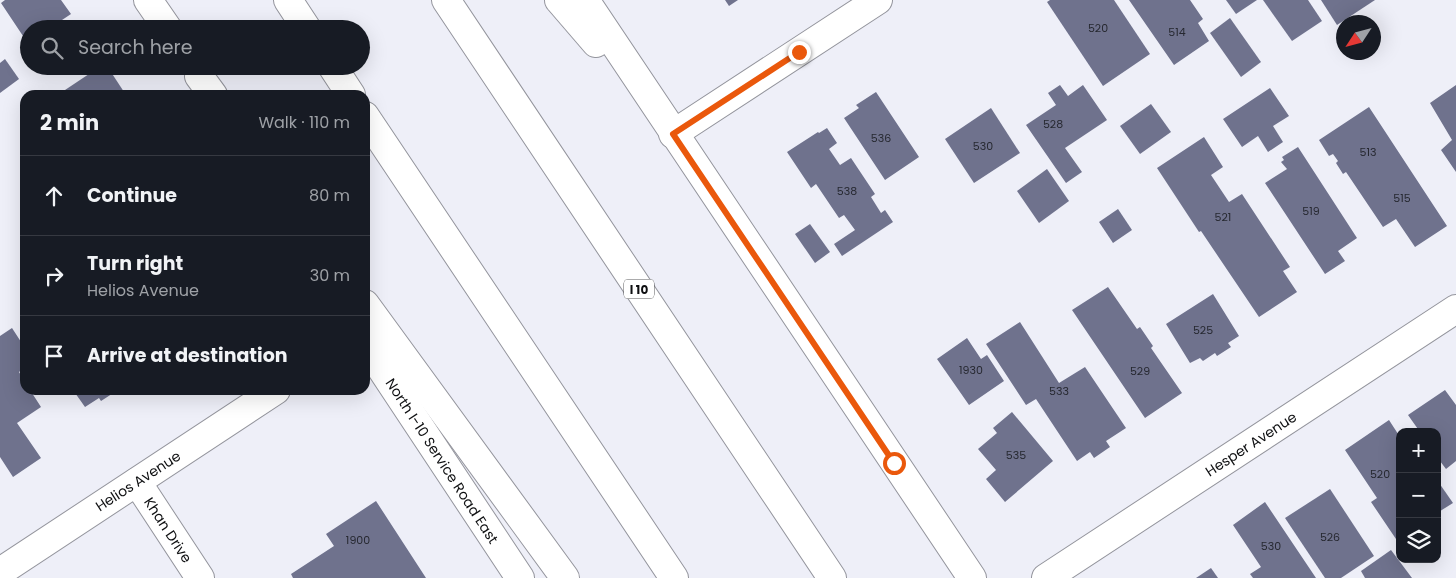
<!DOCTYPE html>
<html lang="en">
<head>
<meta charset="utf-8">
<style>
  :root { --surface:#171b24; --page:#242831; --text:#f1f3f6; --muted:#9ea1a6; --line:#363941 }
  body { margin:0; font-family:Poppins,sans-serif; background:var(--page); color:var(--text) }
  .controls { position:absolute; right:15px; bottom:15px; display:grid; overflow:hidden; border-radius:10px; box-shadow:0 5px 20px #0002 }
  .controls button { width:45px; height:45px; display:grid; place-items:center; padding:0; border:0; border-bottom:1px solid var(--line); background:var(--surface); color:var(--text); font:25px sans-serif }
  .compass { position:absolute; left:1336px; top:15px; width:45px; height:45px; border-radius:50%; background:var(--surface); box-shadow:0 5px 20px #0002; rotate:234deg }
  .stop { position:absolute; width:15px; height:15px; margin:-11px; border:4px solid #ea580c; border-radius:50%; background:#fff }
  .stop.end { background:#ea580c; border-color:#fff; box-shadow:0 1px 5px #0008 }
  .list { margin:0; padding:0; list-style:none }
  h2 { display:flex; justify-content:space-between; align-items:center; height:65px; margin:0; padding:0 20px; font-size:21px }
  h2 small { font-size:16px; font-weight:400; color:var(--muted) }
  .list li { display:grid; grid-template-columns:32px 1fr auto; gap:15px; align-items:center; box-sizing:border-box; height:80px; padding:0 20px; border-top:1px solid var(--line) }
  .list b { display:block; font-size:19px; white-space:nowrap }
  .list p { margin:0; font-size:16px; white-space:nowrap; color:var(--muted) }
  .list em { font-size:16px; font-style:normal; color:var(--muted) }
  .icon { flex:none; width:28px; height:28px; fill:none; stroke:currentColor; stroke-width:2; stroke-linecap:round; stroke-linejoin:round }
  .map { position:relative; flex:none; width:1456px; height:578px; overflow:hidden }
  .search { position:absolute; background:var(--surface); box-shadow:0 5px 20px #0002; left:20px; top:20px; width:350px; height:55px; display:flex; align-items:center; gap:12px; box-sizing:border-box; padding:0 18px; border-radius:28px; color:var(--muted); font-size:19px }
  .panel { position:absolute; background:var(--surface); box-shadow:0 5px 20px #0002; left:20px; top:90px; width:350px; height:305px; border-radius:15px }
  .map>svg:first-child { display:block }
</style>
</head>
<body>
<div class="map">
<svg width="1456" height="578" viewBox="0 0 1456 578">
  <rect width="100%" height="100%" fill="#eeeff8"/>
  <g fill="#6f728d">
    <polygon points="5,0 61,0 71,14 59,22 64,29 29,29 29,45 1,3"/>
    <polygon points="725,0 738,0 729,6"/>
    <polygon points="1050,0 1114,0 1150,54 1103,86 1047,2"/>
    <polygon points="1129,0 1190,0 1203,19 1198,23 1209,41 1174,65"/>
    <polygon points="1226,0 1257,0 1236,14"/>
    <polygon points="1263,0 1308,0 1322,21 1292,41"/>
    <polygon points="1321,0 1375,0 1337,25"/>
    <polygon points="1230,18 1261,62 1241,77 1210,33"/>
    <polygon points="5,59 19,79 0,93 0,63"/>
    <polygon points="43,66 60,66 48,74"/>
    <polygon points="101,66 107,66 126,95 63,95 62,92"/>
    <polygon points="1060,85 1068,96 1083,85 1107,120 1065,148 1082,172 1066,183 1026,125 1056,105 1048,93"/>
    <polygon points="1456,85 1456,172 1441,150 1452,140 1430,103"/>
    <polygon points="1270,88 1289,116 1273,126 1283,142 1268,152 1258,136 1242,147 1223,119"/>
    <polygon points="876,92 919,157 885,180 844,118 859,108 856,105"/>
    <polygon points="1151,104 1171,132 1140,154 1120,126"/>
    <polygon points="1369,107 1447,226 1415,247 1396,219 1383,227 1346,172 1343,174 1336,163 1338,161 1333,154 1329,156 1319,140"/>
    <polygon points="991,108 1020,153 974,183 945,139"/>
    <polygon points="827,128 837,143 829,149 840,165 851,158 875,194 871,197 881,213 885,210 893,222 842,256 834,244 855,230 844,215 839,218 816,184 811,188 787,152 818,132 819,133"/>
    <polygon points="1204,137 1223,167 1211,175 1229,202 1242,194 1290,267 1283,271 1297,292 1259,317 1201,231 1199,232 1157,168"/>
    <polygon points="1298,147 1357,238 1338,251 1345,261 1325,274 1265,183 1287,169 1281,162 1284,160 1282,157"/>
    <polygon points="1047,169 1069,201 1039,223 1017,191"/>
    <polygon points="1118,209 1132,230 1113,243 1099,222"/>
    <polygon points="810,224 830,252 815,263 795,234"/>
    <polygon points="1108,287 1137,329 1140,327 1153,346 1151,348 1182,393 1145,418 1072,310"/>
    <polygon points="1213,294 1239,336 1228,343 1231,347 1217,356 1215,353 1203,361 1200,358 1190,363 1166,324"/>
    <polygon points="1020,322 1059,383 1085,367 1126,428 1106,441 1110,447 1094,458 1090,452 1077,461 1036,399 1026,405 986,344"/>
    <polygon points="12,328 25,348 25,367 19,372 25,382 25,390 30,390 41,407 17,423 41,458 13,477 0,457 0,336"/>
    <polygon points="967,338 981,359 987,355 1004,381 969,405 937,359"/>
    <polygon points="73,390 118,390 101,401 99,398 85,407"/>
    <polygon points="1445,390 1456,405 1456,461 1446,469 1437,457 1437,432 1420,432 1408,415"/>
    <polygon points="1012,412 1053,461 1005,502 986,479 996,470 978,449 997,433 993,428"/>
    <polygon points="1389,420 1400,437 1400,536 1396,539 1371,502 1377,498 1345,450"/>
    <polygon points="1437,480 1453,503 1437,513"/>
    <polygon points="1330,489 1374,556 1341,578 1325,578 1285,518"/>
    <polygon points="376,501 426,578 293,578 291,574 334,546 326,534"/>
    <polygon points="1265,502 1316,578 1253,578 1250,574 1261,567 1233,525"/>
    <polygon points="1391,550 1412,578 1365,578 1361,571"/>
    <polygon points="1211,568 1218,578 1196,578"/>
  </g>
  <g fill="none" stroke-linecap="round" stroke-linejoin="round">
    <g stroke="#94959d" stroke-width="30">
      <g id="minor">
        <polyline points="148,0 168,29"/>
        <polyline points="559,0 596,43"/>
        <polyline points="585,0 972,578"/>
        <polyline points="673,134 878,0"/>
        <polyline points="365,344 520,578"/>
        <polyline points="137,482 200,578"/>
        <polyline points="0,572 276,390"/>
        <polyline points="1046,578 1456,309"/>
      </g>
    </g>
    <g stroke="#94959d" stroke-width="30">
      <g id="highway">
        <polyline points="288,0 307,29"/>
        <polyline points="446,0 832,578"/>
        <polyline points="332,66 351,95"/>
        <polyline points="199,76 213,95"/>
        <polyline points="365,116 674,578"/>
        <polyline points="365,304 565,578"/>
      </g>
    </g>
    <use href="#minor" stroke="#fff" stroke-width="28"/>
    <use href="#highway" stroke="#fff" stroke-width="28"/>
  </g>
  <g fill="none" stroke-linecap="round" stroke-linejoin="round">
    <polyline stroke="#ea580c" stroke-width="6" points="799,52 673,134 894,463"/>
  </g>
  <g text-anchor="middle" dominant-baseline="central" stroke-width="5" stroke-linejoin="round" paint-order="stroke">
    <g font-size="11" fill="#262830">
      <text x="1098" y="28">520</text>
      <text x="1177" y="32">514</text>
      <text x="1053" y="124">528</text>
      <text x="881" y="138">536</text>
      <text x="983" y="146">530</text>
      <text x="1368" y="152">513</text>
      <text x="847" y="191">538</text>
      <text x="1402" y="198">515</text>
      <text x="1311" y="211">519</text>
      <text x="1223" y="217">521</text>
      <text x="1203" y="330">525</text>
      <text x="971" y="370">1930</text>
      <text x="1140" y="371">529</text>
      <text x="1059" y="391">533</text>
      <text x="1016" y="455">535</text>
      <text x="1380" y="474">520</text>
      <text x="1330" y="537">526</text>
      <text x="358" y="540">1900</text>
      <text x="1271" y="546">530</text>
    </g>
    <rect fill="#fff" stroke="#565758" stroke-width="1" x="624" y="279.5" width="30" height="19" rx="4"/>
    <g font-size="12" font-weight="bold" fill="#0e0f11">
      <text x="639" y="289">I 10</text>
    </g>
    <g font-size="14" fill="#0e0f11" stroke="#fff">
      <text transform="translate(1251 444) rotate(-33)">Hesper Avenue</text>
      <text transform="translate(442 461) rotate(57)">North I-10 Service Road East</text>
      <text transform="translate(138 481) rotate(-33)">Helios Avenue</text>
      <text transform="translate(168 530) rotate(57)">Khan Drive</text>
    </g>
  </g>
</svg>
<div class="controls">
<button>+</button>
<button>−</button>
<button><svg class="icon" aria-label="layers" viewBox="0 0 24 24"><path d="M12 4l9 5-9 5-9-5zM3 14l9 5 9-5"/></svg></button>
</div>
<svg class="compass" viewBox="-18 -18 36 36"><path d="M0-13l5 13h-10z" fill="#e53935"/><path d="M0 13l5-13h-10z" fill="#9ea1a6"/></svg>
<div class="stop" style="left:894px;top:463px"></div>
<div class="stop end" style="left:799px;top:52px"></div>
<div class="search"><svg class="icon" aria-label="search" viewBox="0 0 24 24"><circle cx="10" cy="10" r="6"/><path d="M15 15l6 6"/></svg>Search here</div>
<section class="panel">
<h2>2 min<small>Walk · 110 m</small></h2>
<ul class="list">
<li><svg class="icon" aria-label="ahead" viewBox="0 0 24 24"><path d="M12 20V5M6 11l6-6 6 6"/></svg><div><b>Continue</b></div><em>80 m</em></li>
<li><svg class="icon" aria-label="right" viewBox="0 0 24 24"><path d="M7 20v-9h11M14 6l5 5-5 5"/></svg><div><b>Turn right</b><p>Helios Avenue</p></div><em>30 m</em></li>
<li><svg class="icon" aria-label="arrive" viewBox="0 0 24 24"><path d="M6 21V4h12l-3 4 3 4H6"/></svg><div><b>Arrive at destination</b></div></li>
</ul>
</section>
</div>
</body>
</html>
